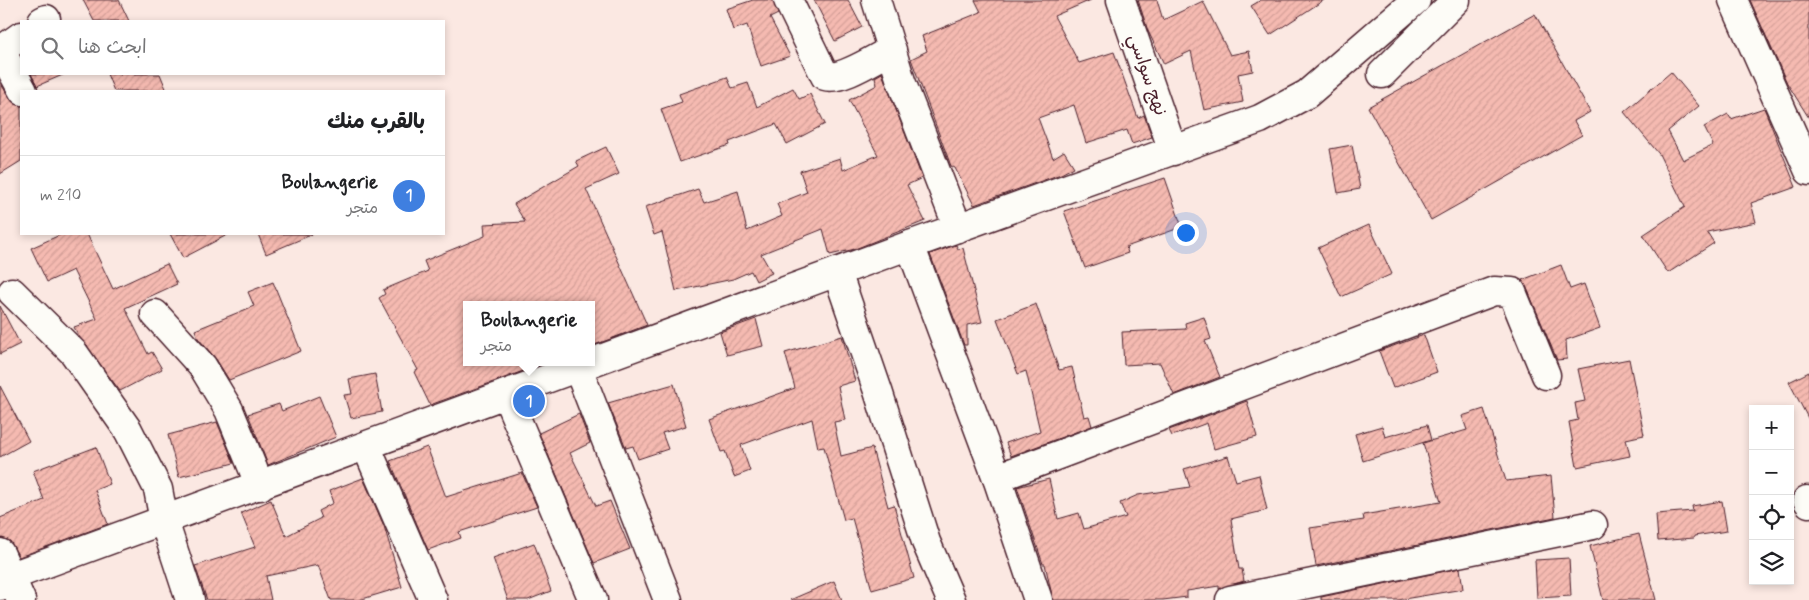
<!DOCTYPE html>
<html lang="ar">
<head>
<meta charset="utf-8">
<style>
  :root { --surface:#fff; --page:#f2f2f2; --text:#202124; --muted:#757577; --line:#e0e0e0; --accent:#4a1f2b }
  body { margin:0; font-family:Mynerve,"Playpen Sans Arabic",sans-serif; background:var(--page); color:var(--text); direction:rtl }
  .controls { position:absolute; right:15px; bottom:15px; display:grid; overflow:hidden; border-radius:0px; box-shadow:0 2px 8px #0003 }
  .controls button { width:45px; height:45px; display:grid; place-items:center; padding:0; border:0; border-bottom:1px solid var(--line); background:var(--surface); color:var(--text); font:25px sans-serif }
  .you { position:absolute; left:1185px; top:232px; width:18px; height:18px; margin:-12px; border:4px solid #fff; border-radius:50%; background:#1a73e8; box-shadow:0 0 0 8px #1a73e833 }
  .badge { display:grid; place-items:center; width:32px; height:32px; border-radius:50%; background:var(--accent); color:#fff; font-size:16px; font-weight:700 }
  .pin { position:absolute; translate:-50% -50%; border:2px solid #fff; box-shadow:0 1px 5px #0006 }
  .popup { position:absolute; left:463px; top:301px; width:132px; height:65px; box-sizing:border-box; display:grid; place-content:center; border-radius:0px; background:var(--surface); filter:drop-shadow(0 1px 4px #0005); font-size:16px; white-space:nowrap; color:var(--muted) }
  .popup b { font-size:19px; color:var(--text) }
  .popup::after { content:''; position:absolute; left:50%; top:100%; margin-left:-10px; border:10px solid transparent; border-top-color:var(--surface) }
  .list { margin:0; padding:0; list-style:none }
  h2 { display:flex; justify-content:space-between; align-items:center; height:65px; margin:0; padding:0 20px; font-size:21px }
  h2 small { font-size:16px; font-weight:400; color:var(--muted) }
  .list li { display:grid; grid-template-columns:32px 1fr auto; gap:15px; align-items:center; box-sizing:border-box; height:80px; padding:0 20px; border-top:1px solid var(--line) }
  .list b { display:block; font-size:19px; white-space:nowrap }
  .list p { margin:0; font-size:16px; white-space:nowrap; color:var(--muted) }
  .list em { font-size:16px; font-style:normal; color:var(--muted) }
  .icon { flex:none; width:28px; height:28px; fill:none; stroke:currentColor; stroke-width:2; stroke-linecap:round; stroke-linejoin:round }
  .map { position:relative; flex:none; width:1809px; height:600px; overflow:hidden; direction:ltr }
  .search { position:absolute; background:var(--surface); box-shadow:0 2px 8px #0003; left:20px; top:20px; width:425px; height:55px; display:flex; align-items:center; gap:12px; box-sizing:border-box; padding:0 18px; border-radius:0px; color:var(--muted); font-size:19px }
  .panel { position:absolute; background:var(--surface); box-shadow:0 2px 8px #0003; left:20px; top:90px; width:425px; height:145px; border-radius:0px; direction:rtl }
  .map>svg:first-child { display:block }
</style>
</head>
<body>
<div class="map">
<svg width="1809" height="600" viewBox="0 0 1809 600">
  <defs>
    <pattern id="building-hatch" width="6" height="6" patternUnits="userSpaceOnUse" patternTransform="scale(1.25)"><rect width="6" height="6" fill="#f5bab1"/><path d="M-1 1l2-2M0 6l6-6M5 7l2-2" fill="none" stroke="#d49f98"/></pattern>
  </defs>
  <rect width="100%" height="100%" fill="#fbe8e2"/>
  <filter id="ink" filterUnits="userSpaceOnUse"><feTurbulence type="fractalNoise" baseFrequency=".02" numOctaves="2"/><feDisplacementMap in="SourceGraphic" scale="10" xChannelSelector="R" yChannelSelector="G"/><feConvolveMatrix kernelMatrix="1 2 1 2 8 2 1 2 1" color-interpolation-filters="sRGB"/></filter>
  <g filter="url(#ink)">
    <g fill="url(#building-hatch)" stroke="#4a1f2b">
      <polygon points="83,0 119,0 129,21 94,21"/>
      <polygon points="753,0 773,0 778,14 770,18 790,56 761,66 747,25 733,30 726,9"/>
      <polygon points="814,0 848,0 862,27 835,41"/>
      <polygon points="975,0 1091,0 1054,16 1079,63 1114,52 1138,118 1144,115 1152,137 1132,144 1127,130 1086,143 1074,105 1038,118 1053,158 1064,151 1074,167 1061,174 974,205 955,168 951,166 911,59 927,51 922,36 981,12"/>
      <polygon points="1138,0 1157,0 1163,20 1203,1 1230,55 1249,51 1253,71 1238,74 1243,102 1204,110 1191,51 1164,64 1148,31"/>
      <polygon points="1261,0 1324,0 1270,35 1251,6"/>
      <polygon points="1750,0 1809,0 1809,118 1787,83"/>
      <polygon points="1535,14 1590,112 1574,121 1582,135 1431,220 1368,107"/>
      <polygon points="1671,72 1699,106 1668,131 1683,160 1713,145 1704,127 1728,114 1731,119 1764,108 1796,187 1751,203 1756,222 1707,232 1714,243 1668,273 1643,235 1685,207 1659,154 1624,112"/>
      <polygon points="882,73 922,178 907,185 925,221 855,249 830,255 823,229 761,254 772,273 756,281 751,271 733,279 676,291 662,232 654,235 645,207 698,189 704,202 738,191 747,231 782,216 777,204 807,192 800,171 840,158 843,170 878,155 849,100 877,85 875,77"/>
      <polygon points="31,74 65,74 37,86"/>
      <polygon points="107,74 160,74 167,91 114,91"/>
      <polygon points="727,77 732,88 748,83 757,107 793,88 799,99 810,94 825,124 787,144 776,124 729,142 730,145 680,162 661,109 682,102 679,94"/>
      <polygon points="0,82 10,99 21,106 21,161 0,174"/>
      <polygon points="1352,145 1360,189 1338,193 1330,149"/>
      <polygon points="606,147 619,174 586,189 647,325 592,346 592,305 466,305 466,362 540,362 540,365 430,405 414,372 418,370 379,298 385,294 383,290 428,271 424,261 485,236 484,224 525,222 514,204 579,166 576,161"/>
      <polygon points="1165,178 1182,227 1126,247 1128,253 1085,268 1064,211"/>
      <polygon points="1369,225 1392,274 1341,297 1318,248"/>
      <polygon points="62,234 87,234 113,289 167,264 177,284 125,308 148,354 152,352 162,369 120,391 78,335 74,327 97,319 73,270 47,282 31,248"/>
      <polygon points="170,234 229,234 183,258"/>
      <polygon points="258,234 313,234 266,254"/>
      <polygon points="956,245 958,249 963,248 982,322 967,325 967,345 964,345 930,254"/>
      <polygon points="1561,265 1570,289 1584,284 1600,328 1566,340 1567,359 1557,360 1526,286 1522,280"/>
      <polygon points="273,282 301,351 229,380 216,359 198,338 195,330 254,306 248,292"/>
      <polygon points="1036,304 1059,370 1072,367 1084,417 1089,416 1092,426 1011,456 1006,443 1040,431 1026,371 1018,374 997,319"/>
      <polygon points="0,306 20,344 0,354"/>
      <polygon points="1204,317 1211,339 1205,341 1220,377 1174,395 1160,363 1124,365 1122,332 1186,329 1185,323"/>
      <polygon points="756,319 763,346 727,355 720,332"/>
      <polygon points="1424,335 1437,372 1393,388 1379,351"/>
      <polygon points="842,336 855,381 838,386 845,420 834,422 841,456 872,448 888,507 894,505 914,578 872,590 852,518 844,520 824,447 818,448 812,419 741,445 750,471 734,477 725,451 721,452 709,419 795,388 785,353"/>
      <polygon points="1629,359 1644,435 1626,439 1630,456 1577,467 1569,422 1578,420 1575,403 1585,401 1578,369"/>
      <polygon points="1809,372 1809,420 1789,382"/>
      <polygon points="375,374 382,412 351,418 344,395 352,394 349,379"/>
      <polygon points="674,384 686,426 662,433 668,449 638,459 633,446 626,448 608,403"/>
      <polygon points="0,386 29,441 0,457"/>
      <polygon points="319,396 336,437 268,465 248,414 279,404 282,411"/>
      <polygon points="1247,401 1257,437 1214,449 1207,423 1172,436 1169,430"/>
      <polygon points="1484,409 1506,481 1551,476 1555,517 1316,566 1310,528 1364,520 1363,515 1441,502 1423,443 1467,430 1462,416"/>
      <polygon points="579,414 590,443 570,453 596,506 610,501 630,549 594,563 539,433"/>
      <polygon points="217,422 234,463 179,477 168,435"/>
      <polygon points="1427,425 1431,440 1363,461 1355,434 1382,426 1385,437"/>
      <polygon points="96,447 110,484 95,490 108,524 19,557 10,541 0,538 0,518 44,500 33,471"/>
      <polygon points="427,447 446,497 522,473 537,507 459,532 461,538 428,550 390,461"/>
      <polygon points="1228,456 1236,481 1259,475 1267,510 1231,519 1239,569 1242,569 1244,581 1219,589 1219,586 1187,591 1187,597 1163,600 1053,600 1045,564 1043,564 1017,487 1049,479 1058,519 1079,513 1084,529 1126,517 1120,503 1138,495 1190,487 1184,469"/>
      <polygon points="363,478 384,526 402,587 359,600 331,600 318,565 266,576 271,600 207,600 195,566 255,547 241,513 271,500 286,536 321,518 318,511 333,503 329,491"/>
      <polygon points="1722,501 1727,531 1694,536 1694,538 1658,541 1656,514 1693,511 1692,506"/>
      <polygon points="1639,534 1656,600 1603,600 1590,546"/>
      <polygon points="534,543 551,591 528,600 508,600 493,558"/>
      <polygon points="1569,558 1571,596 1537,598 1535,560"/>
      <polygon points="1460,568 1463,589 1398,600 1321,600 1321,597"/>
      <polygon points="834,581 842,600 790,600"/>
    </g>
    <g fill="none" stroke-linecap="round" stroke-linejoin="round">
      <g stroke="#4a1f2b" stroke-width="31">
        <g id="minor">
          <path d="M788,0L825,76C842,81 875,58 892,50"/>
          <polyline points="876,0 901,81 958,228"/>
          <polyline points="1121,0 1173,151"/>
          <polyline points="1733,0 1809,171"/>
          <polyline points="42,21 46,19"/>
          <polyline points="0,51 21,36"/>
          <polyline points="1,51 23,91"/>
          <polyline points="1382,74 1456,0"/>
          <polyline points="910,245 997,478 1038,600"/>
          <polyline points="837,272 878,391 926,542 951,600"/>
          <polyline points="12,292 74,353 128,430 158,489 164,521 190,600"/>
          <polyline points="155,314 203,367 229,410 260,486"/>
          <polyline points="578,368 668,600"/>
          <polyline points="506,394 593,600"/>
          <polyline points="366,446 433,600"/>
          <polyline points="997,478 1494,291 1512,292 1546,375"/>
          <polyline points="1807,500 1809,503"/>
          <polyline points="0,553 21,600"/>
          <polyline points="0,586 9,577 910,245 1260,119 1307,94 1416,0"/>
          <polyline points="1230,600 1593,525"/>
        </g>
      </g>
      <use href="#minor" stroke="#fdfcf7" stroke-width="28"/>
    </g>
  </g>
  <g text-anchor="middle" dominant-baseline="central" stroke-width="4.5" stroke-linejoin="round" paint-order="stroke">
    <g font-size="18" fill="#4a1f2b" stroke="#fdfcf7">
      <text transform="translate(1147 75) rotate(71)">نهج سواسي</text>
    </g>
  </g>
</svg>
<div class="controls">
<button>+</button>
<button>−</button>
<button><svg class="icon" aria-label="locate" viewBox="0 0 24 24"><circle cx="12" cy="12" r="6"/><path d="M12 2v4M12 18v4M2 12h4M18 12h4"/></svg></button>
<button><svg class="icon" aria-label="layers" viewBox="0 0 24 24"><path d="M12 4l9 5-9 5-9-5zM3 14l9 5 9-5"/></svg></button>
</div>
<div class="you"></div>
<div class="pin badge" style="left:529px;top:401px;background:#3f7fe0">1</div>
<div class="popup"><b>Boulangerie</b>متجر</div>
<div class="search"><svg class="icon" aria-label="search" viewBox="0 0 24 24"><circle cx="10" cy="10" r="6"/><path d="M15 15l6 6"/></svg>ابحث هنا</div>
<section class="panel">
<h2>بالقرب منك<small></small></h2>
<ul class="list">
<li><span class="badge" style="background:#3f7fe0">1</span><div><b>Boulangerie</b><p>متجر</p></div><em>210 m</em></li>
</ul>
</section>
</div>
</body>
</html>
